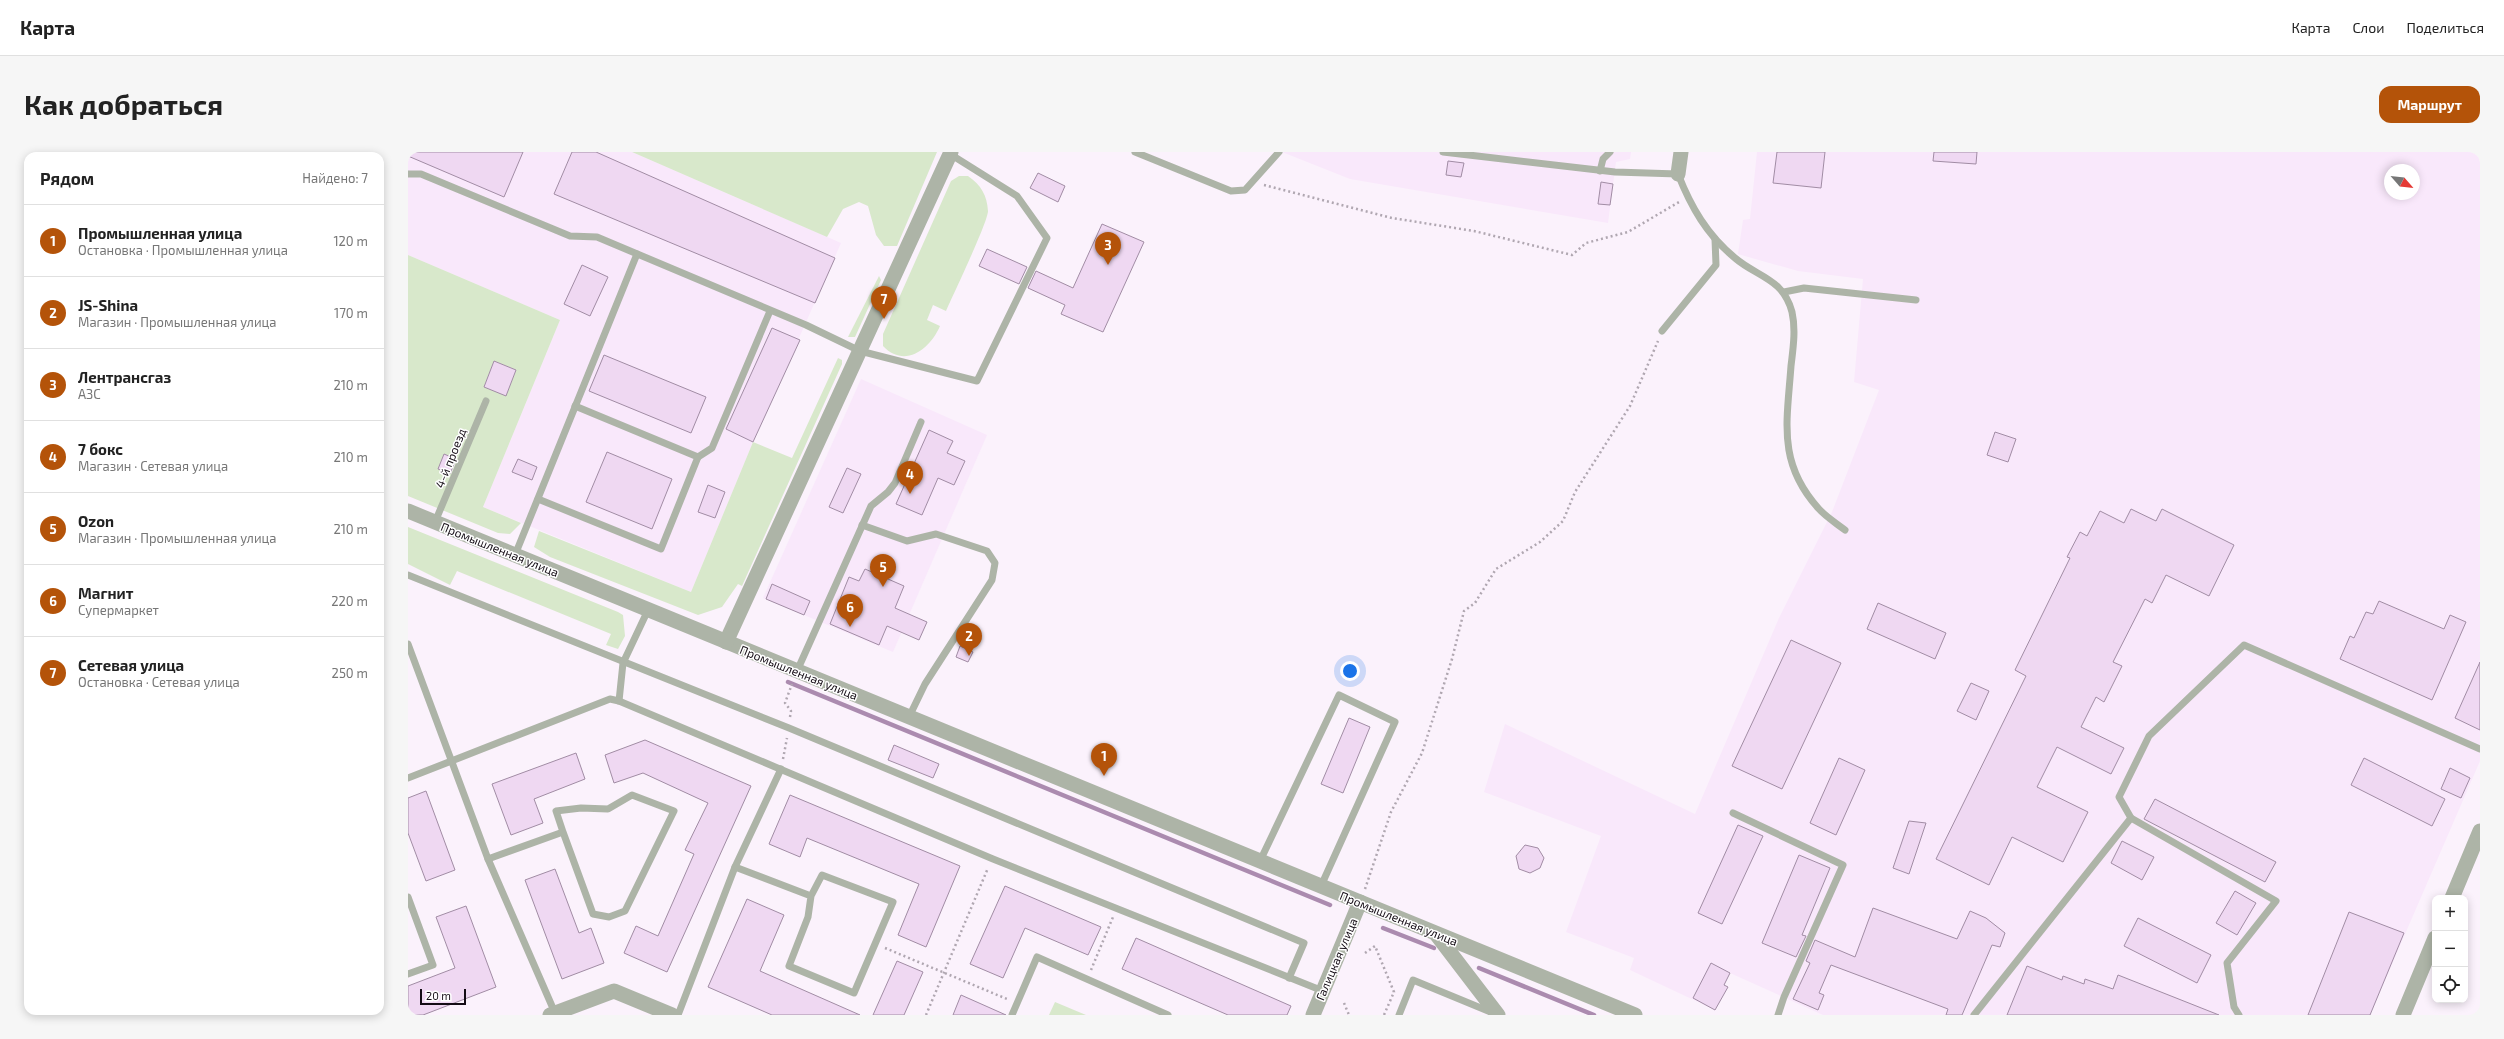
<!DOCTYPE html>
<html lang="ru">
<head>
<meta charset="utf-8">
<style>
  :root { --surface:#fff; --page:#f6f6f6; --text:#222; --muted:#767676; --line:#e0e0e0; --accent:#b45309 }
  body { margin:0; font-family:"Exo 2",sans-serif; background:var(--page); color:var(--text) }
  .controls { position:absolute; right:12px; bottom:12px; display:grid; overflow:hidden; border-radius:8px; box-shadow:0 2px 10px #0003 }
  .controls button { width:36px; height:36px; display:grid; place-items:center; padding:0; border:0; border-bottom:1px solid var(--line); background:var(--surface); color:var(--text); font:20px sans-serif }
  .compass { position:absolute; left:1976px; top:12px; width:36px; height:36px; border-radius:50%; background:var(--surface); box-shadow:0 2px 10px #0003; rotate:118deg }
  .scale { position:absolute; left:12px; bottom:10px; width:46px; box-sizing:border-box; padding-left:4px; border:2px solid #140c15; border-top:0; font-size:11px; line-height:14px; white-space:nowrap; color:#140c15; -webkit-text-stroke:3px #fff; paint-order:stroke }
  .you { position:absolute; left:942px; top:519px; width:14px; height:14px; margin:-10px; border:3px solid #fff; border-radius:50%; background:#1a73e8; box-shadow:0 0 0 6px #1a73e833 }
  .badge { display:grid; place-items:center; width:26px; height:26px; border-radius:50%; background:var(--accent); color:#fff; font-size:13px; font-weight:700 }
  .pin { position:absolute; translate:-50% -33px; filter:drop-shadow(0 1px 2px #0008) }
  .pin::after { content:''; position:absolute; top:21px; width:14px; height:12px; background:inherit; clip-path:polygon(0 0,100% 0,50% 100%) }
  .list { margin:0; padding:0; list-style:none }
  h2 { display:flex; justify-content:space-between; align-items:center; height:52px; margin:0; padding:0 16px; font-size:17px }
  h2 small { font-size:13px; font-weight:400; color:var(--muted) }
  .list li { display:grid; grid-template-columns:26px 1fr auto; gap:12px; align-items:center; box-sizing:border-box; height:72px; padding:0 16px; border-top:1px solid var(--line) }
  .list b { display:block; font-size:15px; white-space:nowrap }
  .list p { margin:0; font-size:13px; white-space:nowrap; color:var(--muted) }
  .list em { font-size:13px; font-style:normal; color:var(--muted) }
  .icon { flex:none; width:22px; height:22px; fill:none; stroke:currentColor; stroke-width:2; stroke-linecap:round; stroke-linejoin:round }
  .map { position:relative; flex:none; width:2072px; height:863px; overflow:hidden; border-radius:12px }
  header { display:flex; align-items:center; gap:24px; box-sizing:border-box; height:56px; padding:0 20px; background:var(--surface); border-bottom:1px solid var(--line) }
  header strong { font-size:19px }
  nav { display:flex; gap:22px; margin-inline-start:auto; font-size:14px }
  .intro { display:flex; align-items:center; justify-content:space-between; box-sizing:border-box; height:96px; padding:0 24px }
  h1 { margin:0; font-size:28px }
  .button { padding:10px 18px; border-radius:12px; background:var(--accent); color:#fff; font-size:14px; font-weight:700 }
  main { display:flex; gap:24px; padding:0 24px }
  aside { flex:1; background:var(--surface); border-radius:12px; box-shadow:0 2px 10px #0003 }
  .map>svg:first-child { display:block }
</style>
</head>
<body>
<header>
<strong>Карта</strong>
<nav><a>Карта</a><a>Слои</a><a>Поделиться</a></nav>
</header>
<div class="intro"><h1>Как добраться</h1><a class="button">Маршрут</a></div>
<main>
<aside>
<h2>Рядом<small>Найдено: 7</small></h2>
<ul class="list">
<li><span class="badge">1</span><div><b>Промышленная улица</b><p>Остановка · Промышленная улица</p></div><em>120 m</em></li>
<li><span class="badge">2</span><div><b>JS-Shina</b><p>Магазин · Промышленная улица</p></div><em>170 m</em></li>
<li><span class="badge">3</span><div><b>Лентрансгаз</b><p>АЗС</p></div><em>210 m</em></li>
<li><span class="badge">4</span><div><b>7 бокс</b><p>Магазин · Сетевая улица</p></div><em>210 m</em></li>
<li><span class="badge">5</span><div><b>Ozon</b><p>Магазин · Промышленная улица</p></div><em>210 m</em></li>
<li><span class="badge">6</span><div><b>Магнит</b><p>Супермаркет</p></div><em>220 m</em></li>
<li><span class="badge">7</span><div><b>Сетевая улица</b><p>Остановка · Сетевая улица</p></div><em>250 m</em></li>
</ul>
</aside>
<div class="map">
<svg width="2072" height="863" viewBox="0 0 2072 863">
  <rect width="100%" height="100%" fill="#fbf2fc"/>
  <g fill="#f9e8fb" fill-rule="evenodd">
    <polygon points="0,0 224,0 433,91 345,290 283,440 75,355 152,168 0,103"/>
    <polygon points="874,0 1223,0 1222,7 1208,10 1200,71 942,27"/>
    <path d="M1349,0H2072V609L1962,863H1415L1322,821L1316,833L1320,835L1307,858L1222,818L1226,806L1158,780L1193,684L1076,640L1097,572L1287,662L1371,466L1424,360L1471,238L1446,230L1455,127L1390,119L1330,102L1335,68L1342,67ZM1982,18H2006V42H1982Z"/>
    <polygon points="453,227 579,283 485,500 355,446"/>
  </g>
  <g fill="#d8e8cb" fill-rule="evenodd">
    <polygon points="224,0 529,0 489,94 476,94 468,83 460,54 451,50 435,57 419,85"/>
    <path d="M551,24H560C573,33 579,43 580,59C580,70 545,143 538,159L525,153L519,168L532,174C522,197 497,217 475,194V182L543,29Z"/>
    <path d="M0,103L152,168L75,355L113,371L102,382L90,381L0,344ZM86,209L108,218L98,243L76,235ZM36,302L49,307L43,322L30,317Z"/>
    <polygon points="471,124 473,128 447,185 440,185"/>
    <polygon points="430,206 434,208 434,212 334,434 330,432 314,455 290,463 142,405 126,395 131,379 283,440 345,290 384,306"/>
    <polygon points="0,375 210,460 215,463 217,484 210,497 198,493 203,482 49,419 42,433 0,412"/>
    <polygon points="647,850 678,863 641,863"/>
  </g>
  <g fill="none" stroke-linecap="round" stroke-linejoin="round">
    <g stroke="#ab8baf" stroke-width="4.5">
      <polyline points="380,530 922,753"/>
      <polyline points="975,776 1026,796"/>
      <polyline points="1071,816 1186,863"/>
    </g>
  </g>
  <g fill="#efd8f2" stroke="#a18ca4">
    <polygon points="0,0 115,0 96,45 0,4"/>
    <polygon points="164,0 188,0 427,106 407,151 146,42"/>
    <polygon points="1369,0 1417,0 1413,36 1365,31"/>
    <polygon points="1526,0 1569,0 1568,12 1525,9"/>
    <polygon points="1040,9 1056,11 1053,25 1038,23"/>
    <polygon points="630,21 657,34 650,50 622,36"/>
    <polygon points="1193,30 1205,32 1202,53 1190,52"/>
    <polygon points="694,72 736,90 695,180 653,162 657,153 620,136 628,119 665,136"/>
    <polygon points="579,97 619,115 611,132 571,114"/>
    <polygon points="174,113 200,125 182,164 156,152"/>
    <polygon points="364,176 392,188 345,290 318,277"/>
    <polygon points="196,203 298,245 283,281 181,239"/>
    <polygon points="86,209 108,218 98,244 76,235"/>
    <polygon points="521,278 545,289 539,301 557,309 546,333 530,326 514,363 488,352"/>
    <polygon points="1587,280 1608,287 1600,310 1579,303"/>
    <polygon points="199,300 264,327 244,377 178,350"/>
    <polygon points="36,302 48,307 42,322 30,317"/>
    <polygon points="110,307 129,315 124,328 104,320"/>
    <polygon points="439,316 453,322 435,361 421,355"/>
    <polygon points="300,333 317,340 307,366 290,360"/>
    <polygon points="1723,357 1748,369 1754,357 1826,393 1801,444 1758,423 1744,451 1737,447 1705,510 1714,514 1696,550 1688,545 1673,575 1716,596 1703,622 1649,595 1629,635 1680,660 1655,710 1604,685 1581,733 1528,707 1618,524 1607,518 1662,406 1659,405 1672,380 1679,384 1692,359 1716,371"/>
    <polygon points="457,417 496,434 487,456 519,470 511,488 479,474 471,493 422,472 441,425 451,429"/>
    <polygon points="364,432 402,449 396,463 358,447"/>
    <polygon points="1971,449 2036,477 2042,463 2058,470 2024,548 1932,507 1942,484 1946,486 1958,460 1965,462"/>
    <polygon points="1470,451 1538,481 1527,507 1459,477"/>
    <polygon points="1383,488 1433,511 1374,637 1324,614"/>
    <polygon points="552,494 565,500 560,510 548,505"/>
    <polygon points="2072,510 2072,578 2047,566"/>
    <polygon points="1563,531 1581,539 1568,568 1549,559"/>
    <polygon points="941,566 962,575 935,641 913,632"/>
    <polygon points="237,588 343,634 259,820 216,801 228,774 250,784 286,702 277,698 300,651 235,621 206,631 197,603"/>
    <polygon points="486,593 531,612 525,626 480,608"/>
    <polygon points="168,601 177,627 126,647 135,671 103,683 84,632"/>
    <polygon points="1431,606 1457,618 1428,683 1402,671"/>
    <polygon points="1956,606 2037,647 2024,674 1943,633"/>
    <polygon points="2042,616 2062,626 2053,646 2033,637"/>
    <polygon points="18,639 47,718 18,729 0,681 0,646"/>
    <polygon points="382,643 552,714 518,795 490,783 511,732 399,686 392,705 361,692"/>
    <polygon points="1747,647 1868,710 1857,730 1736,667"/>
    <polygon points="1501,669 1518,671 1501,722 1485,716"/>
    <polygon points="1330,673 1355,684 1314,772 1290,761"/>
    <polygon points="1714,689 1746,705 1734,728 1703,711"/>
    <polygon points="1117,693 1130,696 1136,706 1132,716 1122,721 1111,717 1108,704"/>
    <polygon points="1391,703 1422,716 1394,783 1398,784 1388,805 1354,791"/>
    <polygon points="147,717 171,781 183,776 196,811 154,827 117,728"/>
    <polygon points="597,734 693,775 680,803 617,776 595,826 562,812"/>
    <polygon points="1827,739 1848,751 1829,783 1808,771"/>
    <polygon points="339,747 376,763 352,819 452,863 364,863 300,835"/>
    <polygon points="58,754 88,835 15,863 0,863 0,834 47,816 28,765"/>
    <polygon points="1465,756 1549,787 1562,759 1578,766 1597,781 1592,795 1584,793 1554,863 1538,863 1540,857 1423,813 1411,841 1416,843 1410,858 1385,847 1402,811 1398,809 1407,788 1447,805"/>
    <polygon points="1941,760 1996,781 1962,863 1900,863"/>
    <polygon points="1730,766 1803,803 1789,831 1716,794"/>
    <polygon points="728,786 883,854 879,863 820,863 714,817"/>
    <polygon points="489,809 515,820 496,863 465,863"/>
    <polygon points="1303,811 1322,821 1316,833 1320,835 1307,858 1285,846"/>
    <polygon points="1619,814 1654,828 1655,824 1676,832 1677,827 1705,837 1710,823 1811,863 1599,863"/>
    <polygon points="553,843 598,863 545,863"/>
  </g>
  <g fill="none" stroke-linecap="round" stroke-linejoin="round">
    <g stroke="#b0a7b1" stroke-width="2.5" stroke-dasharray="2 3" stroke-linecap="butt">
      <polyline points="856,33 984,66 1066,79 1164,103 1178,91 1220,80 1271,50"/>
      <polyline points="382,565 383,559 377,551 384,532"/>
      <polyline points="375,607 379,586"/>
      <polyline points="957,737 983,660 1014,601 1044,507 1056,459 1067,451 1088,417 1132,390 1155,369 1167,340 1222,254 1250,189"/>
      <polyline points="477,796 599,847"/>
      <polyline points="957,801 967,794 986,840 976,863"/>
      <polyline points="683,818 705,765"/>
      <polyline points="936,851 941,863"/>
      <polyline points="518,863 580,716"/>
    </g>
    <g stroke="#adb4a7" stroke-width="7">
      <polyline points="727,0 823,39 837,38 871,0"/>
      <path d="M1035,0L1207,20L1270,22C1283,55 1299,83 1327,106C1349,125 1375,126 1384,160C1388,178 1385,197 1383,214C1379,270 1369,311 1411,357C1418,365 1428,371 1437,378"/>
      <polyline points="1192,19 1195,7 1202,0"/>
      <polyline points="0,22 13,22 162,84 189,85 398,173 452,199 569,229 639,86 609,44 542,2"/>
      <polyline points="1376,140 1396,136 1508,148"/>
      <polyline points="1254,179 1308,113 1307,87"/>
      <polyline points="290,305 304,296 362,159"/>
      <polyline points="130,347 253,397 290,305 167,254"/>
      <polyline points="27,370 78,249"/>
      <polyline points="454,373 499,389 528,382 579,399 587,411 584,428 517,532 501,565"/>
      <polyline points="107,403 229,102"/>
      <polyline points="0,423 381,576 896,791 881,826"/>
      <polyline points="0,492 80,707 147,861"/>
      <polyline points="389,519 463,354 480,340 487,331 513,270"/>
      <polyline points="211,549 215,511 240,458"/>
      <polyline points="0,626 202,547 211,549 585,707 915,839"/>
      <polyline points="1325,661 1435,713 1376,845 1370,863"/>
      <polyline points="80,707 155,680 148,659 173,656 200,657 224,643 266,659 217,759 201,765 185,762 155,680"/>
      <polyline points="852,709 931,543 987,570 913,734"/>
      <polyline points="327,715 403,744 400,765 381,814 446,841 485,750 414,723 403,744"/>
      <polyline points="0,745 25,813 0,822"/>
      <polyline points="270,863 327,715 373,617"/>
      <polyline points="604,863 629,805 760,863"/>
      <polyline points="991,863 1005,828 1085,861"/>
      <polyline points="1566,863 1723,666"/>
      <polyline points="1831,863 1826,855 1819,811 1868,749 1723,666 1711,645 1741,584 1836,493 2072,597"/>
    </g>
    <g stroke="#adb4a7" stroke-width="15">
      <polyline points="1270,22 1273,0"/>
      <polyline points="0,359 1227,863"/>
      <polyline points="318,490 543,0"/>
      <polyline points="2044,746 2072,679"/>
      <polyline points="1028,782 1090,863"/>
      <polyline points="142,863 206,839 264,863"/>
      <polyline points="905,863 952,750"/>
      <polyline points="1995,863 2027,786"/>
    </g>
  </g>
  <g text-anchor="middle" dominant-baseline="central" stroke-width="3" stroke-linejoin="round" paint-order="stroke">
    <g font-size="12" fill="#140c15" stroke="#fff">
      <text transform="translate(42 306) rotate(-68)">4-й проезд</text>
      <text transform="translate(92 397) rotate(22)">Промышленная улица</text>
      <text transform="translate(391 520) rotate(22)">Промышленная улица</text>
      <text transform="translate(991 766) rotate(22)">Промышленная улица</text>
      <text transform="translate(928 807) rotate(-67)">Галицкая улица</text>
    </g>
  </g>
</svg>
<div class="controls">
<button>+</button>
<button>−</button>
<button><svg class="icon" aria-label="locate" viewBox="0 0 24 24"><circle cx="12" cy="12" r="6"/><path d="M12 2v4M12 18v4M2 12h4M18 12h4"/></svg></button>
</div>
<svg class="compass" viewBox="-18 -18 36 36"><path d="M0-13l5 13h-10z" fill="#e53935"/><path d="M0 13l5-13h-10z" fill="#767676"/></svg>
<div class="scale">20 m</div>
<div class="you"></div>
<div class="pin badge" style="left:696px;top:624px">1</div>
<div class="pin badge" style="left:561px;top:504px">2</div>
<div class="pin badge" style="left:700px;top:113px">3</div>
<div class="pin badge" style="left:502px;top:342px">4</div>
<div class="pin badge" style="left:475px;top:435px">5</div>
<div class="pin badge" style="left:442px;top:475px">6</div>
<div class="pin badge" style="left:476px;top:167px">7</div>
</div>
</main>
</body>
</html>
